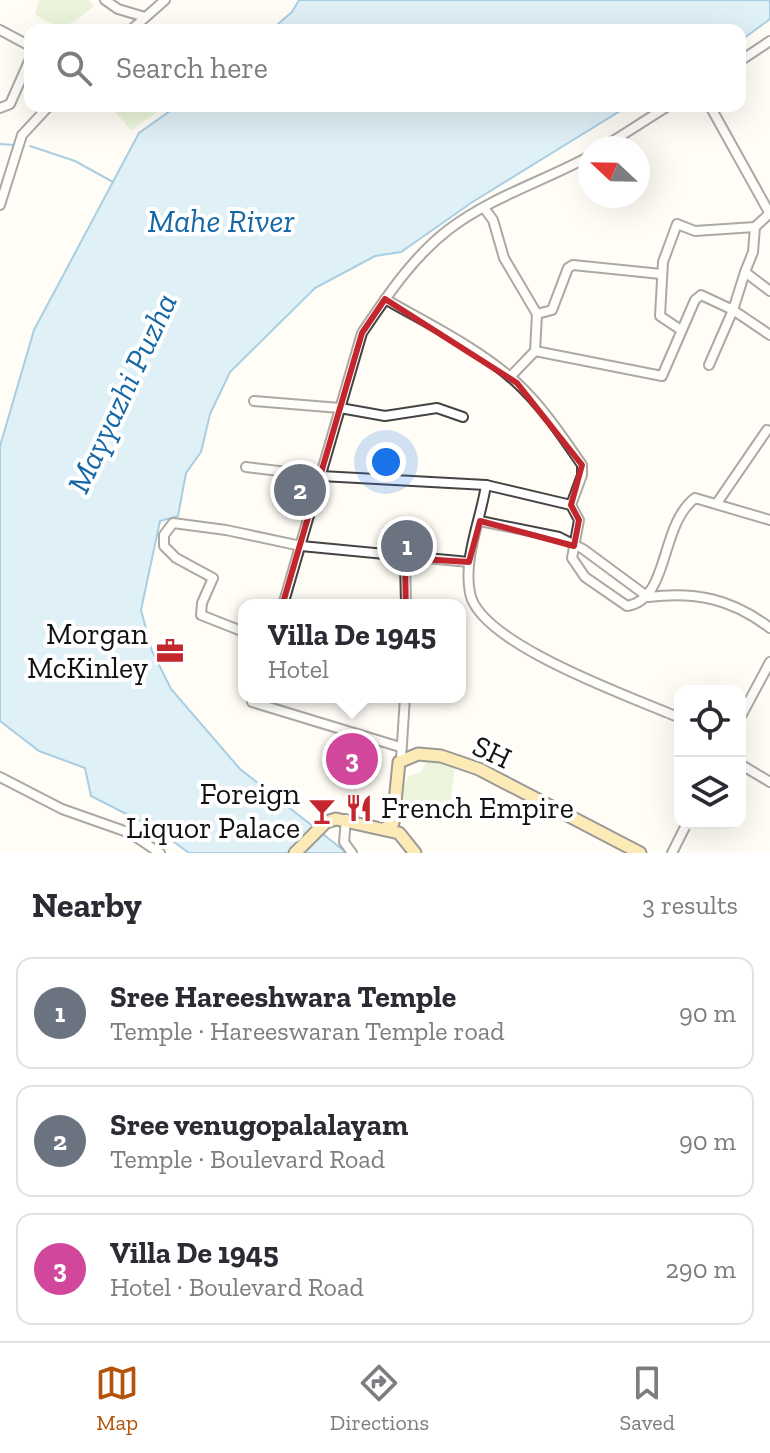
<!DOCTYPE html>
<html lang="en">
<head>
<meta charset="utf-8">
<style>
  :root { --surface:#fff; --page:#f2f2f3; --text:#2b2b33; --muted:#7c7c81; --line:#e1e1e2; --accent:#b45309 }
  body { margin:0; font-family:"Zilla Slab",serif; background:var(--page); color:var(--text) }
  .controls { position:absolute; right:24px; bottom:24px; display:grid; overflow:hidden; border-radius:16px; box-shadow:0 8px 32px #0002 }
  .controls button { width:72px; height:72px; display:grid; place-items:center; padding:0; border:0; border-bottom:2px solid var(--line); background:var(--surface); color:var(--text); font:40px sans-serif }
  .compass { position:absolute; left:578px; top:136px; width:72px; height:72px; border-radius:50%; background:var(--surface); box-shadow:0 8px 32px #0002; rotate:292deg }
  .you { position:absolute; left:386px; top:462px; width:28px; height:28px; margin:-20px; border:6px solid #fff; border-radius:50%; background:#1a73e8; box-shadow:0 0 0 12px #1a73e833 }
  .badge { display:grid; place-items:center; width:52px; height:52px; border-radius:50%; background:var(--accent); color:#fff; font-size:26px; font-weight:700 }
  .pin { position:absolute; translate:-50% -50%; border:4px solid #fff; box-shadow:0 2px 8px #0006 }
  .popup { position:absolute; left:238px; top:599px; width:228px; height:104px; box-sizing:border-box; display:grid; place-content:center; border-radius:16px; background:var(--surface); filter:drop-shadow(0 2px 6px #0005); font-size:26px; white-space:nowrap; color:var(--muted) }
  .popup b { font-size:30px; color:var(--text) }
  .popup::after { content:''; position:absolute; left:50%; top:100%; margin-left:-16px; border:16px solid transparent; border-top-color:var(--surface) }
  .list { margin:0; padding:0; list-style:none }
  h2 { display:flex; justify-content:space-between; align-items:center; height:104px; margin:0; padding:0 32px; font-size:34px }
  h2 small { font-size:26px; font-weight:400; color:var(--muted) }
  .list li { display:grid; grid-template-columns:52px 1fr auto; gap:24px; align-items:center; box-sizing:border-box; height:112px; margin:0 16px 16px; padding:0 16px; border:2px solid var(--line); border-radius:16px }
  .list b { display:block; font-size:30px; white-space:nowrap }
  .list p { margin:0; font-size:26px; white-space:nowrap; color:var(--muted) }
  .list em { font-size:26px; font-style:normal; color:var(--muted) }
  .icon { flex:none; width:44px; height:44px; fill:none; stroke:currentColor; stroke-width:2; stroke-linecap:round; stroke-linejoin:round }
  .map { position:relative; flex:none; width:770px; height:853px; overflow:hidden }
  .search { position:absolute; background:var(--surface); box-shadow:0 8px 32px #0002; left:24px; right:24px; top:24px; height:88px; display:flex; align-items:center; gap:20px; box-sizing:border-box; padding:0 28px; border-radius:16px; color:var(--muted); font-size:30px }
  .sheet { height:488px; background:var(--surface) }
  nav { display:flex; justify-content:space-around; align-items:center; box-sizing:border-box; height:112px; border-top:2px solid var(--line); background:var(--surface); font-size:22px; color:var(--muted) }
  nav a { display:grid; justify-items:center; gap:4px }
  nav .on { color:var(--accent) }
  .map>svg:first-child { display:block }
</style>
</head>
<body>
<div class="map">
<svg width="770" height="853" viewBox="0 0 770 853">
  <rect width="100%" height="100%" fill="#fffdf5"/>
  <g fill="#d5ebbd">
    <path d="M39,0H89L94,6C69,26 63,34 35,14Z"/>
    <polygon points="110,106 166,106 131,130"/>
    <polygon points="428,759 455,766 450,806 431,812 403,802 402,792 409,776 421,772"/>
  </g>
  <g fill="#b9e0f7" stroke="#3f96cf" stroke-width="2">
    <polygon points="299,0 770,0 770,19 740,41 740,30 271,30 292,12"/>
    <polygon points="177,106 628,106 471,203 401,252 375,256 315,288 230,372 210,414 201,452 186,473 178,516 160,521 141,610 152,651 171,689 240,769 347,853 189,853 158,830 91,796 85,768 39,751 0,721 0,446 34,330 139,133"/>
  </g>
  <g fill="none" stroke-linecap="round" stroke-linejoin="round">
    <g stroke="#3f96cf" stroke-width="2">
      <polyline points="0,144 15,145"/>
      <polyline points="30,146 75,161 113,182"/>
    </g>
    <g stroke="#444" stroke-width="12">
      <g id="minor">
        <polyline points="105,0 118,9 145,17"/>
        <polyline points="0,30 30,46"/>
        <polyline points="131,30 165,0"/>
        <polyline points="740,61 770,41"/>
        <polyline points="710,106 770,214"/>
        <polyline points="0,108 10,104 30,59"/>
        <polyline points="602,148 668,106"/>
        <polyline points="0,205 22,135 49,106"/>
        <polyline points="484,208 493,220 504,258 537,314 535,351 510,377"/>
        <polyline points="755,227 753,252 745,272 770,291"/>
        <polyline points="537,314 552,310 568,268 573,265 661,274"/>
        <polyline points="681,330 660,316 663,262 677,224 695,231 755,227 770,213"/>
        <polyline points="535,351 662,376 695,300 701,295 733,310 745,272"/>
        <polyline points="709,365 733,310 770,335"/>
        <polyline points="254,401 340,408 385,416 437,408 463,417"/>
        <path d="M246,467L321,476L486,485L571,505L582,475V465C562,436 542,406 516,382C478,348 430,325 385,299"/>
        <path d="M486,485C481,519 463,558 470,593C479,644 634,698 680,718"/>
        <polyline points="717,503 767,430"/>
        <path d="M571,505L579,520L572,558L585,577L627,606C670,599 659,526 695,498L770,520"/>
        <path d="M480,521L559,537L583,549L648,597C696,591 732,599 770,628"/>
        <polyline points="405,558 406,605"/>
        <path d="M283,605L362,333C387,296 412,258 448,230C491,197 544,181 590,156"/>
        <polyline points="244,632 201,615 202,603 213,578 176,558 164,546 164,535 173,523 226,530 301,546 469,562"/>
        <polyline points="253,697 252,702 400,747"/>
        <polyline points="740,718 770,662"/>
        <polyline points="401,759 405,697"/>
        <polyline points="740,764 770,782"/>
        <polyline points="0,777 62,809 130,833 160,853"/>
        <polyline points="346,819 344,842 352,853"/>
        <polyline points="672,853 687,823"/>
      </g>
    </g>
    <g stroke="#222" stroke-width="15">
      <g id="major">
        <polyline points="384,829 393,823 399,762 418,754 441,756 479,769 640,853"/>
        <polyline points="295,853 326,822 336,819 399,833 415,853"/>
      </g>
    </g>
    <use href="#minor" stroke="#fff" stroke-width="8"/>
    <use href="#major" stroke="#f9d66b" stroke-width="11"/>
  </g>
  <path d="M0 0H770V853H0ZM385,299L517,383L582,465L571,505L579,520L574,546L480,521L469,562L405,558L407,679L273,637L362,333Z" fill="#fffdf5" fill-opacity=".55" fill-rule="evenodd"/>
  <path fill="none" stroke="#c4262e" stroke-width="6" stroke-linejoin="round" d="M385,299L517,383L582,465L571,505L579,520L574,546L480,521L469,562L405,558L407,679L273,637L362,333Z"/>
  <defs>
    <g id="office-bare" transform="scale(2.16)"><path d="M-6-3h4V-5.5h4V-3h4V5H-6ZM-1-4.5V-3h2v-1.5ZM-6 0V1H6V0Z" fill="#c4262e" stroke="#fff" stroke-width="2.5" paint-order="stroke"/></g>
    <g id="restaurant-bare" transform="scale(2.16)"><path d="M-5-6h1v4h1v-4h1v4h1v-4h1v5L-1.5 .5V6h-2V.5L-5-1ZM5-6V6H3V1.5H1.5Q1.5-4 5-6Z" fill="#c4262e" stroke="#fff" stroke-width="2.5" paint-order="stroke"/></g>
    <g id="bar-bare" transform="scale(2.16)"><path d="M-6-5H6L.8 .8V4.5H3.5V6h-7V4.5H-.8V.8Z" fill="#c4262e" stroke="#fff" stroke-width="2.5" paint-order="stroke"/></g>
  </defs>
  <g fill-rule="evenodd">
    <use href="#office-bare" x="170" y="651"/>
    <use href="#restaurant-bare" x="359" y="808"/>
    <use href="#bar-bare" x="322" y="811"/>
  </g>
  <g text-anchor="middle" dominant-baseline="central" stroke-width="8" stroke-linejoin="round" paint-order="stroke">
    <g font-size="30" fill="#111" stroke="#fff" text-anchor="end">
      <text x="148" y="634">Morgan<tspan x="148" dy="34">McKinley</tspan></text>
      <text x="300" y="794">Foreign<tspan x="300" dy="34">Liquor Palace</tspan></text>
      <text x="381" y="808" text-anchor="start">French Empire</text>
    </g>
    <g font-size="30" fill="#111" stroke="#fff">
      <text transform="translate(492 752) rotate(25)">SH</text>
    </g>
    <g font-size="32" font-style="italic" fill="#1768a6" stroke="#fff">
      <text x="221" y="221">Mahe River</text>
      <text transform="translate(122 393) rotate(-65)">Mayyazhi Puzha</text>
    </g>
  </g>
</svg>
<div class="controls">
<button><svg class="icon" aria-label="locate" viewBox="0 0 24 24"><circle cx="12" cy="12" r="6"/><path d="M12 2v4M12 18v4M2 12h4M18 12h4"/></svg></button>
<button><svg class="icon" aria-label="layers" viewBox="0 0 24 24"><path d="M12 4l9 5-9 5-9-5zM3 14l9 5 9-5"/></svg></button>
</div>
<svg class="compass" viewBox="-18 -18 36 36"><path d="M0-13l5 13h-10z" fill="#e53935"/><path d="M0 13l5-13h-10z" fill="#7c7c81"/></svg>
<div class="you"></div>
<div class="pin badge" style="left:407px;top:546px;background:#6b7280">1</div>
<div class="pin badge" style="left:300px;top:490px;background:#6b7280">2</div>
<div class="pin badge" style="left:352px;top:759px;background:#d1479c">3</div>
<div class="popup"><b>Villa De 1945</b>Hotel</div>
<div class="search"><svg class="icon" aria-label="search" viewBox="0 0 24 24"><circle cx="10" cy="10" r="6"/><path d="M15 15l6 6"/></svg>Search here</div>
</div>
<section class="sheet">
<h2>Nearby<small>3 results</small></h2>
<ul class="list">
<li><span class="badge" style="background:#6b7280">1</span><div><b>Sree Hareeshwara Temple</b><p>Temple · Hareeswaran Temple road</p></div><em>90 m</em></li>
<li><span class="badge" style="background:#6b7280">2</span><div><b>Sree venugopalalayam</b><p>Temple · Boulevard Road</p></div><em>90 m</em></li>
<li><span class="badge" style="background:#d1479c">3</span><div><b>Villa De 1945</b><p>Hotel · Boulevard Road</p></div><em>290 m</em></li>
</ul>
</section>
<nav>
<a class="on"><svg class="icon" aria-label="map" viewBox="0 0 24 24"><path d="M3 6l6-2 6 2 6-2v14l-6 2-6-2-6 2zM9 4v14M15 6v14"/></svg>Map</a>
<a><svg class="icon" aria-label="directions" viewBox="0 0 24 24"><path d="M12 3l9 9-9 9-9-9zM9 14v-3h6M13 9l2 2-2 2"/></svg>Directions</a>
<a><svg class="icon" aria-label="saved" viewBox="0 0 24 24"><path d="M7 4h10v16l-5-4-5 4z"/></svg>Saved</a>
</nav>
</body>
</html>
